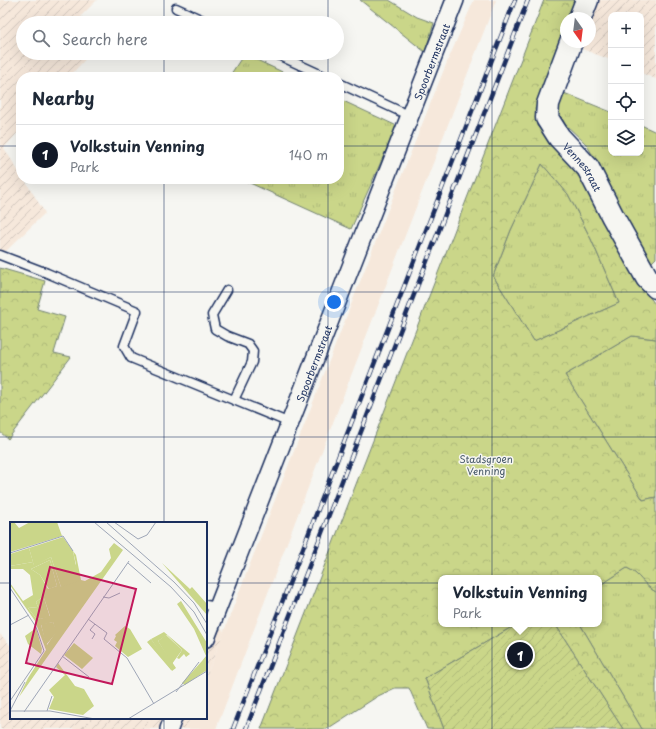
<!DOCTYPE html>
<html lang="en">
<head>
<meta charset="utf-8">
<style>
  :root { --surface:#fff; --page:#f2f2f3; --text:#1f2937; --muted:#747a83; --line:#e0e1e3; --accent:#111827 }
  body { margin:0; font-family:"Playpen Sans",sans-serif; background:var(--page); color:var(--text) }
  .controls { position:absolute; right:12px; top:12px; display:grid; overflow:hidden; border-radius:8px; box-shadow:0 4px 16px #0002 }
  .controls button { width:36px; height:36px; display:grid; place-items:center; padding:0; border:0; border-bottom:1px solid var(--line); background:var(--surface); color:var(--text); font:20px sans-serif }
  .compass { position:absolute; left:560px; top:12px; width:36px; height:36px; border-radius:50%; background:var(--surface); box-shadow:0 4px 16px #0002; rotate:166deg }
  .you { position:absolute; left:334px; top:302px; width:14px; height:14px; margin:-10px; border:3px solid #fff; border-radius:50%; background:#1a73e8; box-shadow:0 0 0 6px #1a73e833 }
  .badge { display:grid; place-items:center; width:26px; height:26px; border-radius:50%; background:var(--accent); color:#fff; font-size:13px; font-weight:700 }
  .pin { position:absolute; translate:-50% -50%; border:2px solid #fff; box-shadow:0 1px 4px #0006 }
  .popup { position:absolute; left:438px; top:575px; width:164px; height:52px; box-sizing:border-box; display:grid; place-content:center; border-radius:8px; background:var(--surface); filter:drop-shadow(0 1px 3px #0005); font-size:13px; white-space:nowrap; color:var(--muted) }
  .popup b { font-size:15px; color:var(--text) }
  .popup::after { content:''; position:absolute; left:50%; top:100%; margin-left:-8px; border:8px solid transparent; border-top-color:var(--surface) }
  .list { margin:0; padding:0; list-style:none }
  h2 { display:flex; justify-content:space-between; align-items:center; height:52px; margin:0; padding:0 16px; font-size:17px }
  h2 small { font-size:13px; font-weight:400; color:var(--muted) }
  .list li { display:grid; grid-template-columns:26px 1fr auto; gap:12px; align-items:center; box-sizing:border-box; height:60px; padding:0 16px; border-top:1px solid var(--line) }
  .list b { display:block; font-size:15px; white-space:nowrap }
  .list p { margin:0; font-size:13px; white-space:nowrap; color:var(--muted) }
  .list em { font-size:13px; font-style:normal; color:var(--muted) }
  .icon { flex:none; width:22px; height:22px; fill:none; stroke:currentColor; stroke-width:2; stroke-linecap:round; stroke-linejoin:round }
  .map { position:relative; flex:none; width:656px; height:729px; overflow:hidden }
  .search { position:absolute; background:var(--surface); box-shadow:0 4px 16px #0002; left:16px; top:16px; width:328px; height:44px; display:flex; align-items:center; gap:10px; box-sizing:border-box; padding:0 14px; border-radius:22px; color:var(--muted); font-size:15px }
  .panel { position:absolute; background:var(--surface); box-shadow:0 4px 16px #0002; left:16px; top:72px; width:328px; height:112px; border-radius:16px }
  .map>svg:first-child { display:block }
</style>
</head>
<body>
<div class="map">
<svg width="656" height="729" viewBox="0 0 656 729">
  <defs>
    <pattern id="industrial-furrows" width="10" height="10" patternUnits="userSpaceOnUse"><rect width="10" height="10" fill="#f6e8db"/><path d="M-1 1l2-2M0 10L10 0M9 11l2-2" fill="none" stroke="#d2c7be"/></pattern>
    <pattern id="grass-tufts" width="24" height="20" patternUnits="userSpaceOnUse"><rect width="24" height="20" fill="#cad689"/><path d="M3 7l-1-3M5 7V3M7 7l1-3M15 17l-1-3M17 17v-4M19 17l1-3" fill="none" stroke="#adb879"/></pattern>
    <pattern id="forest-crowns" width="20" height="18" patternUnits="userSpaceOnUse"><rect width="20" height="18" fill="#cad689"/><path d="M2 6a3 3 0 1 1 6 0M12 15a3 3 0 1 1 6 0" fill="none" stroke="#adb879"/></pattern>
    <pattern id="garden-furrows" width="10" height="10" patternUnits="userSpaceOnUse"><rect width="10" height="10" fill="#cad689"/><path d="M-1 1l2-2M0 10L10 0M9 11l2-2" fill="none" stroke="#adb879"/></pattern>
  </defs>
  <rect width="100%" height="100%" fill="#f6f6f2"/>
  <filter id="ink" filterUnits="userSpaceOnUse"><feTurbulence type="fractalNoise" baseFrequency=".025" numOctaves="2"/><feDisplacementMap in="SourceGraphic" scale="8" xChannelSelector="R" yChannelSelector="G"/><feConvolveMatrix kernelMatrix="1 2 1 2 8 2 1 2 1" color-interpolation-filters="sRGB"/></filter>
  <g filter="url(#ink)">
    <polygon fill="#f6e8db" points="474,0 496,0 327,438 216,729 186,729 190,718 206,718 206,677 393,197 445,67"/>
    <g fill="url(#industrial-furrows)">
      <polygon points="0,0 97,0 81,16 87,23 23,23 23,53 91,53 69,77 21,77 21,129 4,148 21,175 21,179 24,179 45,213 0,257"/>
      <polygon points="599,0 656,0 656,79 641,73 641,15 611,15 611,60 582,49 584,42 590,42 590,26"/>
      <polygon points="206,620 224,631 206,677"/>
      <polygon points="0,634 11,646 11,718 190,718 186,729 0,729"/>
    </g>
    <g fill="url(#grass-tufts)" stroke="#728274">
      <polygon points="360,0 389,0 417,17 434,23 425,52"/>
      <polygon points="244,54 293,77 229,77"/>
      <polygon points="564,93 611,112 611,153 641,153 641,125 656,132 656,258 650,264 634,242 598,164 586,144 565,124 559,113 558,106"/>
      <polygon points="339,99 397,126 351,229 241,179 339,179"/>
      <polygon points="542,164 568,194 591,239 619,303 534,341 493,276 511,230"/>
      <polygon points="632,336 656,339 656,497 643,500 565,375"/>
      <path d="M627,568C639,573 644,586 656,592V729H642L580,624H599V586Z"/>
    </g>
    <g fill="url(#forest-crowns)" stroke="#728274" fill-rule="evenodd">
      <path d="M544,0H578L571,18H566V30L535,109L537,126L588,181L616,237L646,293L656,305V339L632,336L565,375L643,500L656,497V592C644,586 639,573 627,568L599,586V578H441V624H517L425,678L444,729H427L409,688H395L378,696L327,729H261ZM542,164L568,194L591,239L619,303L534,341L493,276L511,230Z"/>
      <polygon points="0,268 45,281 37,309 65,317 54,353 71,357 8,439 0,432"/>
      <polygon points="555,624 580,624 642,729 623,729"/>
    </g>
    <polygon fill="url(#garden-furrows)" stroke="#728274" points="517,624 555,624 623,729 444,729 425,678"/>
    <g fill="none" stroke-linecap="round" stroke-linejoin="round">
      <g stroke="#1b2f5e" stroke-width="11">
        <g id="lane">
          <polyline points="176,8 209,23"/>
          <polyline points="274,53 326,77"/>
          <polyline points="339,83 410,116"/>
          <polyline points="0,255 47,273 137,311 124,346 131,358 290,423"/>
          <polyline points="227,290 212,315 215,329 227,336 248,344 253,351 252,362 234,400"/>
          <polyline points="206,605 218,607"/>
        </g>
      </g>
      <g stroke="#1b2f5e" stroke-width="20">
        <g id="street">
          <path id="s1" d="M206,638L455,0"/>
          <polyline points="169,729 173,718"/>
        </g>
      </g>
      <g stroke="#1b2f5e" stroke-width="25">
        <g id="secondary">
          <polyline points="580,18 587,0"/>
          <path id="s2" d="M571,42L548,104L547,118L559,137L588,168L613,217L647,278L656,287"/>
        </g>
      </g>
      <use href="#lane" stroke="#f6f6f2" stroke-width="8"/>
      <use href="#street" stroke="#f6f6f2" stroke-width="17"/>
      <use href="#secondary" stroke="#f6f6f2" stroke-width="22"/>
      <g stroke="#1b2f5e" stroke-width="4.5">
        <g id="rail">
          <polyline points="233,729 515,0"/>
          <polyline points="246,729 528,0"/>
        </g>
      </g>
      <use href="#rail" stroke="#f6f6f2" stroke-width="3" stroke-dasharray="9" stroke-linecap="butt"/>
    </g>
  </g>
  <path fill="none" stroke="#1b2f5e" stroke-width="1" stroke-opacity="0.55" d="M164,0V23M328,0V23M492,0V729M164,53V77M328,53V77M0,146H21M339,146H611M641,146H656M164,179V523M328,179V729M0,292H656M0,437H656M0,583H11M206,583H656M164,718V729"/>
  <g text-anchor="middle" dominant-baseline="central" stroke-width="3" stroke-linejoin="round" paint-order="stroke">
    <g font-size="10" fill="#1b2f5e" stroke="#f6f6f2">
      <text stroke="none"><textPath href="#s1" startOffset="619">Spoorbermstraat</textPath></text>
      <text stroke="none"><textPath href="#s2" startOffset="141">Vennestraat</textPath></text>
      <text stroke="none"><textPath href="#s1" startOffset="295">Spoorbermstraat</textPath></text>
    </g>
    <g font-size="10" fill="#475969" stroke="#f6f6f2">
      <text x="486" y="458">Stadsgroen<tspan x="486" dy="12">Venning</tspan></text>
    </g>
  </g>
  <g transform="translate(10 522)">
    <rect width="197" height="197" fill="#f6f6f2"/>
    <path d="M0,0H4L9,6L20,0H47L52,14L0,30ZM19,26L23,40L0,44V32ZM40,38L47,64L39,67L30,53L21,47ZM31,76H34L40,95L30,97L25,95L18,86L28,85L26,80ZM43,100L47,110L36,123L31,102ZM26,106L32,127L31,132L18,122L15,114ZM156,113L172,128L162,142L148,119ZM141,117L162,146L161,148L137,120ZM64,121L83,136L72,147L54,133ZM192,139H197V148L175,163L172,161ZM48,141L65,164L74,167L84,184L73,193L39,187L44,175L39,168L55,153L46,145Z" fill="#cad689"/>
    <path d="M104,21L113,28L9,175L18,156L36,128L25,99L0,63V61L13,79L23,73L20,53L13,47H0V44L23,40L24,43L41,35L51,65L66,42L63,29L66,33L71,58L75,59L91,50L101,36L99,27ZM40,38L47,64L38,67L30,53L21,47ZM31,76H34L40,94L30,97L25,95L18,86L28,85L26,80ZM43,100L46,110L37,123L31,103ZM152,41L180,67L182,65L197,82V93ZM171,79L197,121V139H192L196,134L184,107L167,82ZM115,104L120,107L132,127L118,135L105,124L107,120L104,118L106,114L105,113ZM154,110L180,132L176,135L174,132L169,137L167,136L172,128L157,113L148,119L166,146L162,149L141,117Z" fill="#cad689" fill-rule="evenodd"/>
    <path d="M13,30L15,40L0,43V34Z" fill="#cad689"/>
    <path d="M53,15L63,29L69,59L51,65L41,35L24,44L19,26Z" fill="#cad689"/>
    <path fill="none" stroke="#9ea6b7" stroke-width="1" d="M84,0L161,65L184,90L197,113M96,0L164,60L184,81L197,102M104,0L128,17L137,13L146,0M0,31L53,14L63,29M118,41L141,61M0,66L26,105L34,129L0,179M93,75L99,76L110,71M78,97L97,111L94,117L117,136L144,182M0,103L19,93M82,117L85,112L80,108L85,102M52,134L79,155M166,170L189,140M0,189H40L85,197M0,189L15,160M37,189L42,174M14,190L119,39M118,197L197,149"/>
    <path fill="#c2185b" fill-opacity="0.15" stroke="#c2185b" stroke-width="2" d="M40,45L126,67L102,162L16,141Z"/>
    <rect width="197" height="197" fill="none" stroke="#1b2f5e" stroke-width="2"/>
  </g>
</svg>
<div class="controls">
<button>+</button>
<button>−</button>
<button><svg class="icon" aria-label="locate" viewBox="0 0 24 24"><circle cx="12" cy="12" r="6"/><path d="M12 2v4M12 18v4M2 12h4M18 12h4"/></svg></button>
<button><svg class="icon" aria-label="layers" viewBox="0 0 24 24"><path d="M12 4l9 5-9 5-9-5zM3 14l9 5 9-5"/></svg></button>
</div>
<svg class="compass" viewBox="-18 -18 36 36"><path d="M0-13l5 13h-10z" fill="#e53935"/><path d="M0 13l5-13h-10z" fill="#747a83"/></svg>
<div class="you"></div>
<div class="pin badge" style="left:520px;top:655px">1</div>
<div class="popup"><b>Volkstuin Venning</b>Park</div>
<div class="search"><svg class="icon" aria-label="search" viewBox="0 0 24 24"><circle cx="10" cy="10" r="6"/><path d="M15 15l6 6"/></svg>Search here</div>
<section class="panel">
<h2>Nearby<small></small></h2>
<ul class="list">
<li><span class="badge">1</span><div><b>Volkstuin Venning</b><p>Park</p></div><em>140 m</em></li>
</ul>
</section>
</div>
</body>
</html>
